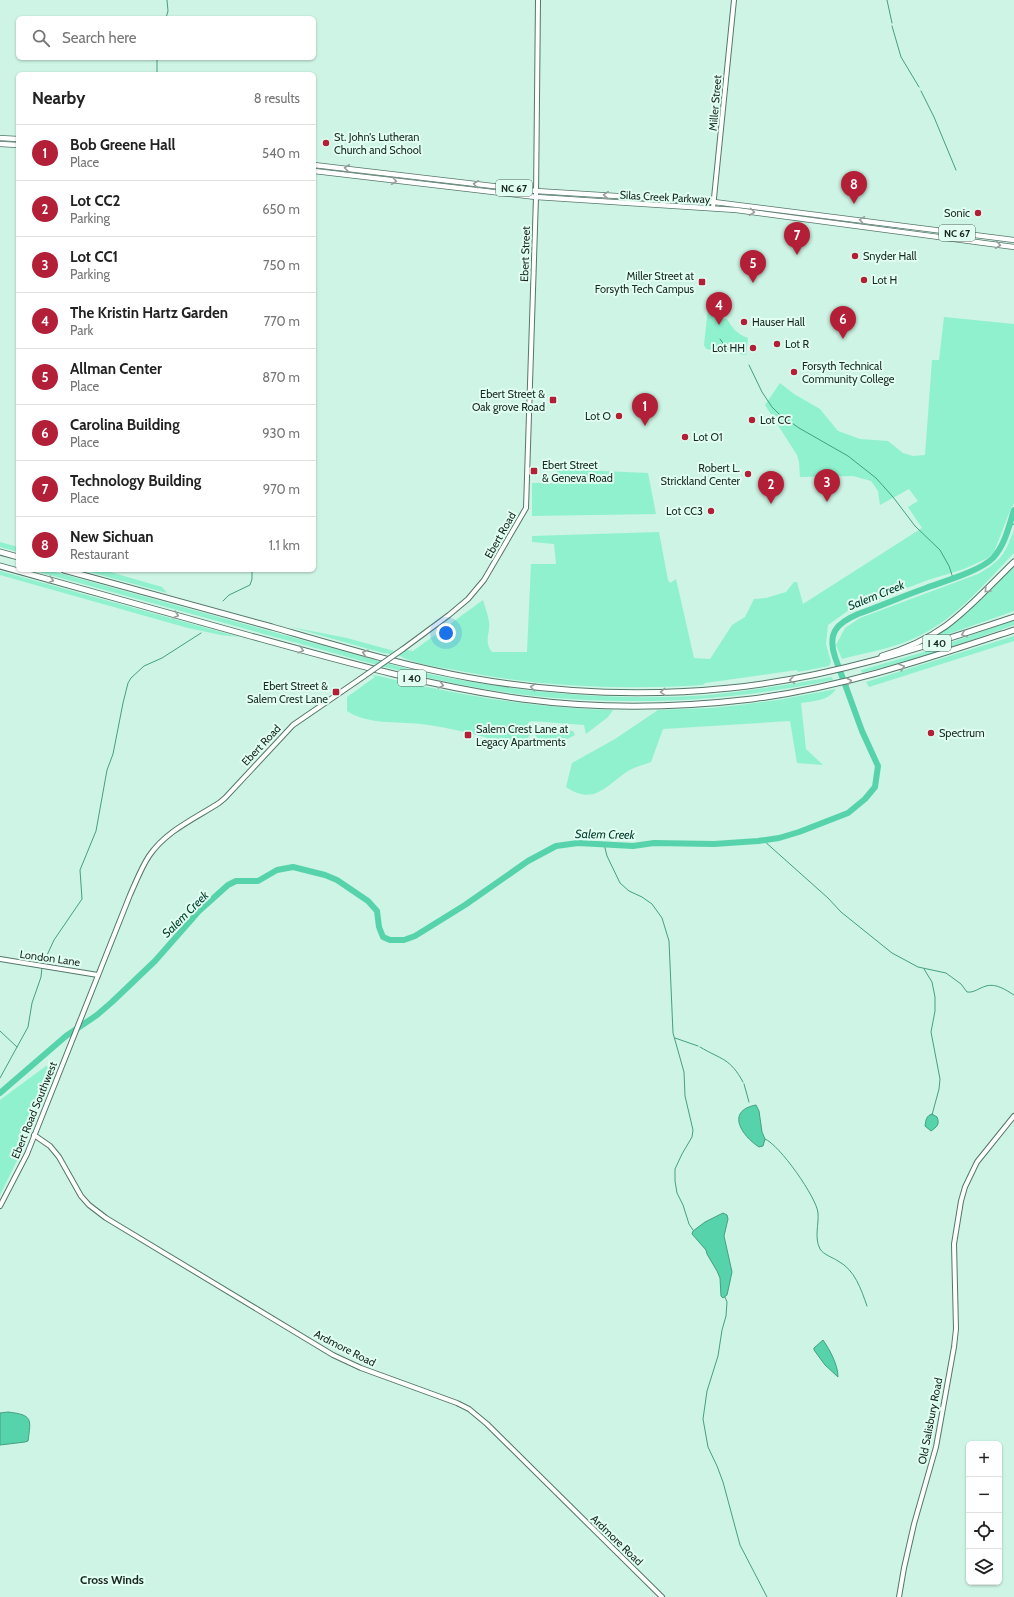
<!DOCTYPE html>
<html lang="en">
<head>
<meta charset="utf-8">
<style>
  :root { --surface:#fff; --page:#f6f6f6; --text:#222; --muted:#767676; --line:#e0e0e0; --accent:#b21f37 }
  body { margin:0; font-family:Cabin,sans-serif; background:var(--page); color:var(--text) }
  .controls { position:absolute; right:12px; bottom:12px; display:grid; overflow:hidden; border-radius:6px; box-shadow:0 1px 3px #0004 }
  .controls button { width:36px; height:36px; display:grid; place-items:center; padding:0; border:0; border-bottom:1px solid var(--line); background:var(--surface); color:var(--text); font:20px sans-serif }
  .you { position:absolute; left:446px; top:633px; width:14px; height:14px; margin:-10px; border:3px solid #fff; border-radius:50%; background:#1a73e8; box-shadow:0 0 0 6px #1a73e833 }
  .badge { display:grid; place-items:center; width:26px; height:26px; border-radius:50%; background:var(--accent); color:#fff; font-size:13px; font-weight:700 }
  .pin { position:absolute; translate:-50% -33px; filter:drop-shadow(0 1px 2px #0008) }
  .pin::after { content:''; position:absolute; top:21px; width:14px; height:12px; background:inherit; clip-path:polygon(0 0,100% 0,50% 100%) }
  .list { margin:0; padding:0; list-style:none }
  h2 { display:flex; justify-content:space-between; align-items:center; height:52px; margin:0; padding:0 16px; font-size:17px }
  h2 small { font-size:13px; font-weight:400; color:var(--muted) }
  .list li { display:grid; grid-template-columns:26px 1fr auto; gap:12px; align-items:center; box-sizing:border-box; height:56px; padding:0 16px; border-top:1px solid var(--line) }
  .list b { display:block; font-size:15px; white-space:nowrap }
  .list p { margin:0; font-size:13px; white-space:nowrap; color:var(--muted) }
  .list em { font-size:13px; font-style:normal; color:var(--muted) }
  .icon { flex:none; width:22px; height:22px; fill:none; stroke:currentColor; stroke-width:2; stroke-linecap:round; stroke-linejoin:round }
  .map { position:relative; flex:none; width:1014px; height:1597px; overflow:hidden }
  .search { position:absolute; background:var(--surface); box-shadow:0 1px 3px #0004; left:16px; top:16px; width:300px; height:44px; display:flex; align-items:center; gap:10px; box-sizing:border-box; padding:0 14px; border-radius:6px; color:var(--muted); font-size:15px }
  .panel { position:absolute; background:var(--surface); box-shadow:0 1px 3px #0004; left:16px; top:72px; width:300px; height:500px; border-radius:6px }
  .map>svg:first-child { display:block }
</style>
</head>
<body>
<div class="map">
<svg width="1014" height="1597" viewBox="0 0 1014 1597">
  <rect width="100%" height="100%" fill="#cdf4e4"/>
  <g fill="#90f1ce">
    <path d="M709,299L720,300L719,318L727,319C733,329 737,334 748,338L746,355L706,349L704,345Z"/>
    <path d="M944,317L1014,324V504L1011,508L994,552L988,558L964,569L928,580L849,610L828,625L826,644L831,662L829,666L798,672L797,670L705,683L703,685C621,690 541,687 460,671C440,667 416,665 398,655L406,650L413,651L483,600C485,607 488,615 489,622C491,632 483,641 492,652H527L531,564H556L554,544L532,542V536L659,532L668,580L670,583L676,579L694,658L710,659L732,625L745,617L754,599L766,598L786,592L794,582H797L803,604L922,528L908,507L918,501L909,489L880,505L878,491L871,481L853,476L800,477L799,462L797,455L765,405L780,383L794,394L820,409L838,431L860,439L888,441L903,453L913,456L925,455L932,360H939Z"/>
    <polygon points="557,469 648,473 656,514 532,516 532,483 557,483"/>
    <path d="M1014,530V553C982,586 954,622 910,640C889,649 864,653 842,659L836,645L845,628L860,618L978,574C1001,561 1005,554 1014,530Z"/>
    <polygon points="0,542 18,547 18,552 0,547"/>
    <polygon points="1014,565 1014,611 937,638 937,636 968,612"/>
    <path d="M31,570H48L419,672C515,692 611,702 709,695C750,691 791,684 832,677L833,680C731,701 629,707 526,695C448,686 373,664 297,643C209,619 120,594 31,570Z"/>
    <polygon points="82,570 103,570 162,587 167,593"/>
    <polygon points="0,571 232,635 239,637 221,635 188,628 0,575"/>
    <polygon points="1014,620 1014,625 932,654 862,673 861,670 927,651"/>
    <polygon points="291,627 347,638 394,651 391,654 383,653"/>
    <polygon points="1014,636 1014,641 869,687 866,682"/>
    <path d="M371,675L379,676C458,695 532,708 613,710L608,717L586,734L584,725L531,721L528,723L529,727L532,731L522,748C489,738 455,728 421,724C395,721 369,725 347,711V697L375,677Z"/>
    <path d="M836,689C828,701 814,701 801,703L806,749L823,765L797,763L790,721L663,729L651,762C643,765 633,767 625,773C604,788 593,805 566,787L572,763L615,739L658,710L710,708L740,705L778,700Z"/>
    <polygon points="539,729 573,731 575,735 555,745 543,744 535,735"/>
    <polygon points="46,1066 49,1067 29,1136 0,1195 0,1100"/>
  </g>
  <g fill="#56d3ab" stroke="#44a082">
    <path d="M756,1105L759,1111L762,1132L765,1139L763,1146L759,1147C742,1136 725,1111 756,1105Z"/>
    <path d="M932,1114L937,1117C940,1124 937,1127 931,1131L925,1126C926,1120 926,1116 932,1114Z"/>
    <polygon points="723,1213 727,1215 728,1219 724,1236 732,1272 727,1295 723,1298 721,1296 720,1278 717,1271 707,1254 706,1250 692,1234 693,1231 705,1222"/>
    <path d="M823,1340C830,1350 838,1365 838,1377L825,1365L814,1350V1348Z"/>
    <path d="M8,1412C33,1415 31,1419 28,1441L25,1442L0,1445V1413Z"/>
  </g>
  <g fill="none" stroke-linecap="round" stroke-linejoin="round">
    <g stroke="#44a082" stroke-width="1">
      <polyline points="887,0 892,23"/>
      <polyline points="166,18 168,11 167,0"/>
      <polyline points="892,26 901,57 919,87"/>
      <polyline points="157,58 157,74"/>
      <polyline points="921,91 934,117 956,170"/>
      <polyline points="720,339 728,350 741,353"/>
      <polyline points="749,365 762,392 772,407 779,414 799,428 848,456 876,478 893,497 915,526 940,550 949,566 953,578"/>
      <polyline points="1009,526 1014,524"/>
      <polyline points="223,601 229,595 250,585 252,579 252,570"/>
      <path d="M763,840L828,898L841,912L892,953L918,967L946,973L961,984L967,992C974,993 979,988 986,986C996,983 1006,990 1014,995"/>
      <polyline points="604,844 607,856 620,883 629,891 642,897 652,904 662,918 669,941 673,1033 684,1072 685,1096 693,1130 692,1137 682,1154 675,1169 675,1181 677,1193 683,1205 689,1224 693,1230"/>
      <polyline points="43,964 54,940 82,899 80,870 96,831 107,770 113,754 123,703 128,683 131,678 144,666 162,658 201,633"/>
      <polyline points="924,969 932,982 935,997 935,1011 931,1032 940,1079 939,1089 932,1115"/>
      <polyline points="0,1031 17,1047"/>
      <polyline points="675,1038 698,1046"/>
      <path d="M700,1047C722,1060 730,1058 743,1082"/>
      <polyline points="0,1078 28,1027 32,1003 41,977 42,967"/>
      <polyline points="744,1084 749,1102"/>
      <path d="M765,1139C779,1144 817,1198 818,1213C819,1225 814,1237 820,1249C824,1255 832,1257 838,1261C855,1270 861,1289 867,1306"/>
      <polyline points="725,1297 727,1302 726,1316 722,1330 718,1356 707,1391 703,1419 708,1447 717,1466 723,1482 740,1545 767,1597"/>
    </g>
    <path stroke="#56d3ab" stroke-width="6" d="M0,1093L66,1036L97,1015L112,1002L155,961L199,911L228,885L236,881H258L277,870L293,867L325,875L337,880L368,901L377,911L379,927L383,937L390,940H404L415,936L465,905L528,861L556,846L578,843L633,846L654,843L714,844L758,841L779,838L799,832L848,813L865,799L875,787L878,766L862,731L835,657C827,633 837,623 858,614C881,606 903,596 926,588C945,581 980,571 993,558C1005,545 1009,526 1014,510"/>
    <g stroke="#55776a" stroke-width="6">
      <g id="secondary">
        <polyline points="713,208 734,0"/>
        <polyline points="403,649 449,615 468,599 484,580 526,508 536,197 538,0"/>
        <polyline points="0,959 98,975"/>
        <polyline points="34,1135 50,1146 59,1157 81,1196 89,1205 106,1218 333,1355 361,1368 457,1403 469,1409 487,1424 662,1597"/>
        <path d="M0,1206L27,1154L130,895C136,882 141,868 149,856C166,831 194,819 219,803L225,798L293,725L360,679"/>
        <polyline points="899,1597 904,1568 914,1524 936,1447 954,1347 956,1329 954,1244 961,1201 965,1187 977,1162 1014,1116"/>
      </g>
    </g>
    <g stroke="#55776a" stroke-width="6">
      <g id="primary">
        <polyline points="0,138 18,139"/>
        <polyline points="0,144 18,145"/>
        <polyline points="314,165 536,191 714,202 1014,240"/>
        <polyline points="314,171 536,197 736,210 1014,247"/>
      </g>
    </g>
    <g stroke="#55776a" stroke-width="7">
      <g id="highway">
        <polyline points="0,552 18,557"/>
        <path d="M0,566C82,589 165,612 247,635C338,660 428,686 522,699C597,709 676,708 752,699C844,687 926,659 1014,630"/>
        <path d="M64,570C134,589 203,608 272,627C338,646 404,666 471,678C556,693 644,697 730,688C828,678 921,648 1014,617"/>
        <path d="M882,656C947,637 968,607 1014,562"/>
      </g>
    </g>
    <use href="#secondary" stroke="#fff" stroke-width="4"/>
    <use href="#primary" stroke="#fff" stroke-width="4.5"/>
    <use href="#highway" stroke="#fff" stroke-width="5"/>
    <g stroke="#55776a" stroke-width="6" stroke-linecap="butt">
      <polyline id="secondary-bridge" points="360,679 403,649"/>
    </g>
    <use href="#secondary-bridge" stroke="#fff" stroke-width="4"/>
  </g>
  <defs><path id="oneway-chevron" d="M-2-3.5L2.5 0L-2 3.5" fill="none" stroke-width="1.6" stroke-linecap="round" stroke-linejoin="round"/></defs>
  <g stroke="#989e9c">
    <use href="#oneway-chevron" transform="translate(347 168) rotate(-173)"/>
    <use href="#oneway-chevron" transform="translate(394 181) rotate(7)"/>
    <use href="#oneway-chevron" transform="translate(476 184) rotate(-173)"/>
    <use href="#oneway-chevron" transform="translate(606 195) rotate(-177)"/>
    <use href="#oneway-chevron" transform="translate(752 212) rotate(7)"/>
    <use href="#oneway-chevron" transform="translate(862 220) rotate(-172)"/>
    <use href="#oneway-chevron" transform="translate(998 245) rotate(8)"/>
    <use href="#oneway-chevron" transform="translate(51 580) rotate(16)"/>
    <use href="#oneway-chevron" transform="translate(987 590) rotate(134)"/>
    <use href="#oneway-chevron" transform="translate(176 615) rotate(16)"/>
    <use href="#oneway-chevron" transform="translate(964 634) rotate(161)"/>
    <use href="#oneway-chevron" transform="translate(301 650) rotate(16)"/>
    <use href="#oneway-chevron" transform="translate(365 653) rotate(-164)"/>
    <use href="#oneway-chevron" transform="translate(902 667) rotate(-17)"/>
    <use href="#oneway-chevron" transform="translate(792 680) rotate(172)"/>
    <use href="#oneway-chevron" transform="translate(849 681) rotate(-13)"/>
    <use href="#oneway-chevron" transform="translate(441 685) rotate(13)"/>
    <use href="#oneway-chevron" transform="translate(533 687) rotate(-173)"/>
    <use href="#oneway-chevron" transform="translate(663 692) rotate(177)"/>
  </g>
  <g fill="#b21f37" stroke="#e0fff2" stroke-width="1.5">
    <circle cx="326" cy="143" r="4"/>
    <circle cx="978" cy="213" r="4"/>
    <circle cx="855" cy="256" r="4"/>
    <circle cx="864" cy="280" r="4"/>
    <rect x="698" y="278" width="8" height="8" rx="2"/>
    <circle cx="744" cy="322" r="4"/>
    <circle cx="777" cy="344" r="4"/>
    <circle cx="753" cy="348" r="4"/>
    <circle cx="794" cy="372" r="4"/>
    <rect x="549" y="396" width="8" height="8" rx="2"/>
    <circle cx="619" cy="416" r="4"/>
    <circle cx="752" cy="420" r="4"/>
    <circle cx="685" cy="437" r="4"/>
    <rect x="530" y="467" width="8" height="8" rx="2"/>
    <circle cx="748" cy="474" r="4"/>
    <circle cx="711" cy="511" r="4"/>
    <rect x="332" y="688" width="8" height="8" rx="2"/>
    <circle cx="931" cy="733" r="4"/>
    <rect x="464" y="731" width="8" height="8" rx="2"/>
  </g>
  <g text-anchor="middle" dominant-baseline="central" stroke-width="4" stroke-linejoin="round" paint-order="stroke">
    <g fill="#e0fff2" stroke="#556860" stroke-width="1">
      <rect x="496" y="180" width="36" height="16" rx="3"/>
      <rect x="939" y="225" width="36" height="16" rx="3"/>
      <rect x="923" y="635" width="28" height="16" rx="3"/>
      <rect x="398" y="670" width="28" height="16" rx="3"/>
    </g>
    <g font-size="10" font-weight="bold" fill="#192822">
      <text x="514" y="188">NC 67</text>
      <text x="957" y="233">NC 67</text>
      <text x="937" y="643">I 40</text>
      <text x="412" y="678">I 40</text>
    </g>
    <g font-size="11" fill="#192822" stroke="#e0fff2">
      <text transform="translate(715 103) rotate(-85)">Miller Street</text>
      <text transform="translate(665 197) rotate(3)">Silas Creek Parkway</text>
      <text transform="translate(525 254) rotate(-88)">Ebert Street</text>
      <text transform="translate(500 535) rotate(-60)">Ebert Road</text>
      <text transform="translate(261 745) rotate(-47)">Ebert Road</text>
      <text transform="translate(50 958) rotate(8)">London Lane</text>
      <text transform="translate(34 1110) rotate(-68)">Ebert Road Southwest</text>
      <text transform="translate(345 1348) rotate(27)">Ardmore Road</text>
      <text transform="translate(930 1421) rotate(-79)">Old Salisbury Road</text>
      <text transform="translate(617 1540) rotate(44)">Ardmore Road</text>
    </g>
    <g font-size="11" fill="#192822" stroke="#e0fff2" text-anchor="start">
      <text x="334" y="137">St. John's Lutheran<tspan x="334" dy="13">Church and School</tspan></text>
      <text x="970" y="213" text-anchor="end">Sonic</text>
      <text x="863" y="256">Snyder Hall</text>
      <text x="694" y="276" text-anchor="end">Miller Street at<tspan x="694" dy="13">Forsyth Tech Campus</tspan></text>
      <text x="872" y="280">Lot H</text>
      <text x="752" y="322">Hauser Hall</text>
      <text x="785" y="344">Lot R</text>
      <text x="745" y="348" text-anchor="end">Lot HH</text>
      <text x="802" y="366">Forsyth Technical<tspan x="802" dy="13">Community College</tspan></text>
      <text x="545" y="394" text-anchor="end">Ebert Street &amp;<tspan x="545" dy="13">Oak grove Road</tspan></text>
      <text x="611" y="416" text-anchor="end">Lot O</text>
      <text x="760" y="420">Lot CC</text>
      <text x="693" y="437">Lot O1</text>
      <text x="542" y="465">Ebert Street<tspan x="542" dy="13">&amp; Geneva Road</tspan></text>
      <text x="740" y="468" text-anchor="end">Robert L.<tspan x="740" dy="13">Strickland Center</tspan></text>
      <text x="703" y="511" text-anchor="end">Lot CC3</text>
      <text x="328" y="686" text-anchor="end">Ebert Street &amp;<tspan x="328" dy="13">Salem Crest Lane</tspan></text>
      <text x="476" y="729">Salem Crest Lane at<tspan x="476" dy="13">Legacy Apartments</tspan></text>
      <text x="939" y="733">Spectrum</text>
    </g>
    <g font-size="12" font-style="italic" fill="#064030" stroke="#e0fff2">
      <text transform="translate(876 595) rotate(-22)">Salem Creek</text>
      <text transform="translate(605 834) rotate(1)">Salem Creek</text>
      <text transform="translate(185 914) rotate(-45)">Salem Creek</text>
    </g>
    <g font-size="12" font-weight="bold" fill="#192822" stroke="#e0fff2">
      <text x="112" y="1579">Cross Winds</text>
    </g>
  </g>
</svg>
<div class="controls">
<button>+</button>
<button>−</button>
<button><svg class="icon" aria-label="locate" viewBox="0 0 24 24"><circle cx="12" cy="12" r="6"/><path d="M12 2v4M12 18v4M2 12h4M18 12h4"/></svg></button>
<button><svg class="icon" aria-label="layers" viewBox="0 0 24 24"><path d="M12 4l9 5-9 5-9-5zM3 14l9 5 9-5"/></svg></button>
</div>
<div class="you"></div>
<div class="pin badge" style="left:645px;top:426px">1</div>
<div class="pin badge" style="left:771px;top:504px">2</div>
<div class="pin badge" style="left:827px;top:502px">3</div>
<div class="pin badge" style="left:719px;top:325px">4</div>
<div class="pin badge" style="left:753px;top:283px">5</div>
<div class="pin badge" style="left:843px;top:339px">6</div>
<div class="pin badge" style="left:797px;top:255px">7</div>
<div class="pin badge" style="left:854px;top:204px">8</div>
<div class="search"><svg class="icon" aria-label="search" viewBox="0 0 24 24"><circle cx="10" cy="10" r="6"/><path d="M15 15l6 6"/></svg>Search here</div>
<section class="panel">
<h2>Nearby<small>8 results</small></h2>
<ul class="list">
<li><span class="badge">1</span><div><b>Bob Greene Hall</b><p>Place</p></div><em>540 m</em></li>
<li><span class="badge">2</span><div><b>Lot CC2</b><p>Parking</p></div><em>650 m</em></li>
<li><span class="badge">3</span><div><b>Lot CC1</b><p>Parking</p></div><em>750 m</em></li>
<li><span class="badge">4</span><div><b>The Kristin Hartz Garden</b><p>Park</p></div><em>770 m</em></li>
<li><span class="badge">5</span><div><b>Allman Center</b><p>Place</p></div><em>870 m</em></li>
<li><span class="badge">6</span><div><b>Carolina Building</b><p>Place</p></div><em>930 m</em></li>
<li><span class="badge">7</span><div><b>Technology Building</b><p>Place</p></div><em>970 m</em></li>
<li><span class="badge">8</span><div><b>New Sichuan</b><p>Restaurant</p></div><em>1.1 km</em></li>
</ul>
</section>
</div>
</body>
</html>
